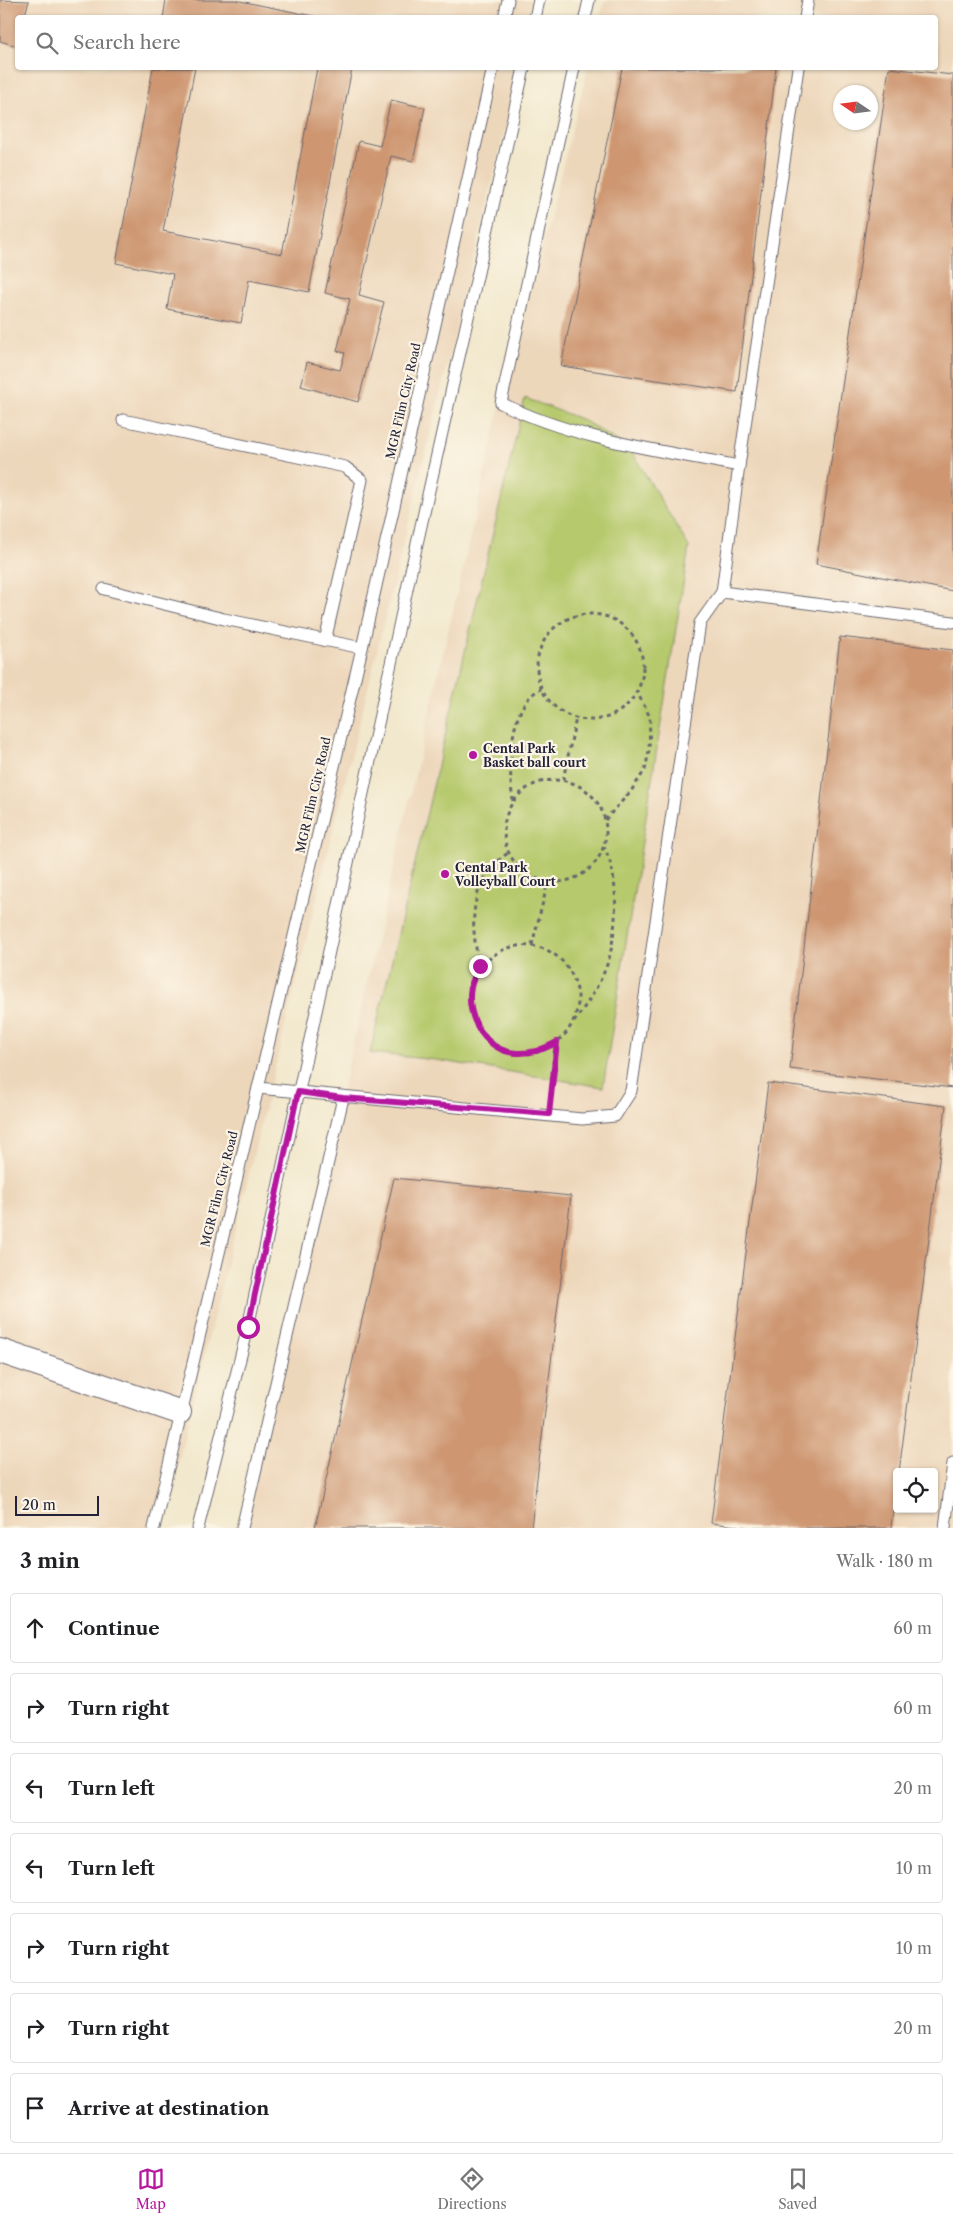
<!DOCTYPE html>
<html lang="en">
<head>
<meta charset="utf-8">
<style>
  :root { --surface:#fff; --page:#f2f2f2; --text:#202124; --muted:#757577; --line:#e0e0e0; --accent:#b5179e }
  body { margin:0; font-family:"Libre Caslon Text",serif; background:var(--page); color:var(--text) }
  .controls { position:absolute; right:15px; bottom:15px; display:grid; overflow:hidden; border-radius:5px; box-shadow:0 1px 4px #0004 }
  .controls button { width:45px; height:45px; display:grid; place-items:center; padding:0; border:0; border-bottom:1px solid var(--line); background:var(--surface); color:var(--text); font:25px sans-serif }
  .compass { position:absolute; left:833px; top:85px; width:45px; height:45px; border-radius:50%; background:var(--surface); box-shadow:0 1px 4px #0004; rotate:283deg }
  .scale { position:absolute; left:15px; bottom:12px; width:84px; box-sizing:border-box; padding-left:5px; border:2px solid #22223b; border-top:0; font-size:14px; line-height:18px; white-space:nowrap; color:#22223b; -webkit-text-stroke:4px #fcf5e5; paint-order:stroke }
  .stop { position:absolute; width:15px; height:15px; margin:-11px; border:4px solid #b5179e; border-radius:50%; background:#fff }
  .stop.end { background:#b5179e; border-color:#fff; box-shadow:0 1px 5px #0008 }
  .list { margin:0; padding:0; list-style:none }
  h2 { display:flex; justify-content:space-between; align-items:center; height:65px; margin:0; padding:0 20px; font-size:21px }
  h2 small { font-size:16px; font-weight:400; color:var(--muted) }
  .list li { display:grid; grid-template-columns:32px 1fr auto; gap:15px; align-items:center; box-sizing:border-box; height:70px; margin:0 10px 10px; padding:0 10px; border:1px solid var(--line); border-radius:5px }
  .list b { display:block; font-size:19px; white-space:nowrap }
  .list em { font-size:16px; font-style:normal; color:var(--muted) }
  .icon { flex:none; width:28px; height:28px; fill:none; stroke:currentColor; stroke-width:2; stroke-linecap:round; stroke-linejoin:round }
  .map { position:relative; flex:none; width:953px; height:1528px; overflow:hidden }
  .search { position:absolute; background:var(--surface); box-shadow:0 1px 4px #0004; left:15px; right:15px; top:15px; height:55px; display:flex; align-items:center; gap:12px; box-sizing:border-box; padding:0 18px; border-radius:5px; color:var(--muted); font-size:19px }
  .sheet { height:625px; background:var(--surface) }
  nav { display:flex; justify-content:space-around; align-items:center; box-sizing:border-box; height:70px; border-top:1px solid var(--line); background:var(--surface); font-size:14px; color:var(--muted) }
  nav a { display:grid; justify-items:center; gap:2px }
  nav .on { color:var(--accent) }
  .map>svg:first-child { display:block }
</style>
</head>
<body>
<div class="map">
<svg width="953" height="1528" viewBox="0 0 953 1528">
  <rect width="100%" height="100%" fill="#fcf5e5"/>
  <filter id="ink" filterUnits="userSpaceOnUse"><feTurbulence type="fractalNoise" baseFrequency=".02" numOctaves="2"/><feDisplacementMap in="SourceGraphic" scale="10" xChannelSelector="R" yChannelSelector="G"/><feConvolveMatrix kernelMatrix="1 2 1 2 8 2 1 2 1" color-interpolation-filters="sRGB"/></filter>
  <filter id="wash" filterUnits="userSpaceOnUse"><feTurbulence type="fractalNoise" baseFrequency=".0096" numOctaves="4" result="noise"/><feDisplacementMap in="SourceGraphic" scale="20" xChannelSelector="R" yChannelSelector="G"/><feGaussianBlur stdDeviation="1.12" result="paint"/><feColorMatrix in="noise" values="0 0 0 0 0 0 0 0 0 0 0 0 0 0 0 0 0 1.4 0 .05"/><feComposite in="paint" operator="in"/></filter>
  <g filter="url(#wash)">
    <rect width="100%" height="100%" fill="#f2e8cd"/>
    <g fill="#edd7bb" fill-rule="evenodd">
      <polygon points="0,0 537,0 532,18 18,18 18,68 520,68 162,1528 0,1528"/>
      <path d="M605,0H953V1528H241L501,403L588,68H936V18L600,17ZM840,92H870V122H840ZM897,1472H934V1509H897Z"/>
    </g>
    <polygon fill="#b6c96c" stroke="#6c7654" points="525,398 583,420 630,449 689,547 603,1087 436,1060 370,1053"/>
    <g id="blocks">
      <g fill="#ce9772">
        <polygon points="0,0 29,1 24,18 18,18 17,46 0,41"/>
        <polygon points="166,0 235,0 323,18 163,18"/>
        <polygon points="153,68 195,68 163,231 282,254 317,68 352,68 309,292 249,280 241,323 167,309 173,274 116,263"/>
        <polygon points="622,68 776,68 737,392 561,366"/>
        <polygon points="889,68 953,75 953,591 816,564"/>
        <polygon points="391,100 425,108 413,161 391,156 359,295 384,302 358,402 301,386 307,362 340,370 345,353 337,351 350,299 325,293 359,141 380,146"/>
        <polygon points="840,637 953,650 953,1088 790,1069"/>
        <polygon points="768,1083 946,1106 899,1472 897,1472 891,1528 753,1528 711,1523"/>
        <polygon points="394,1178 571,1196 531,1528 315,1528"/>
      </g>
    </g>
  </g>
  <g filter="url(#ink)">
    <use href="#blocks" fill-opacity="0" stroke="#6b676e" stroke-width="1"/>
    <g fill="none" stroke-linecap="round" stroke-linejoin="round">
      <g stroke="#6b676e" stroke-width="13">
        <g id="lane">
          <polyline points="504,18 508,0"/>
          <polyline points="535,18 539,0"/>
          <polyline points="585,18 589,0"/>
          <polyline points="805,18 808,0"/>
          <polyline points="123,420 345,467 362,480 325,641"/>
          <polyline points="739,466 798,68"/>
          <polyline points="104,589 224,619 362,648"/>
          <polyline points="722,592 953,622"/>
          <path d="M258,1088L582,1119L615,1116L631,1091L700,623L722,592L739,466C659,450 575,440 501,403L574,68"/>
          <polyline points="154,1528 362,648 493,68"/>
          <polyline points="198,1528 248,1327 412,566 524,68"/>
          <polyline points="242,1528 343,1098"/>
          <polyline points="945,1528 953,1463"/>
        </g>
      </g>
      <g stroke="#6b676e" stroke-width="26">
        <polyline id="street" points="0,1351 179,1412"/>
      </g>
      <g stroke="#6b676e" stroke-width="3" stroke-dasharray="4 4" stroke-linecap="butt">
        <circle cx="590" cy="667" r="53"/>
        <polyline points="563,780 576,718"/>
        <circle cx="555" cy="831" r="51"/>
        <path d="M513,801C508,771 508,703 541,689"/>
        <polyline points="605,820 631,791 645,770 649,751 650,717 637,692"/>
        <polyline points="532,945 548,882"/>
        <path d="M480,966C469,924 469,880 508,853"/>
        <path d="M574,1022C589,1001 606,976 611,950C617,918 619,876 604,847"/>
        <path d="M551,1096C553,1081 552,1056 557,1043C559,1039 564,1036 567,1032C574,1022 579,1008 578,996C576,976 563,956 544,949C528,943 508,945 494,955C490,959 483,962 480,967C451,1007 489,1064 537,1052C544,1050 551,1045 557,1042"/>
      </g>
      <use href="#lane" stroke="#fff" stroke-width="11"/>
      <use href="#street" stroke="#fff" stroke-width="24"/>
    </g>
  </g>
  <g fill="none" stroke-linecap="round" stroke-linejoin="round" filter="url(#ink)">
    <path stroke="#b5179e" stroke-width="6" d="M248,1327L298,1092L343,1098L549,1114L557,1042C544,1049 532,1054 516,1053C485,1051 465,1016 471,987C472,980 477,973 480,966"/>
  </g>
  <g fill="#b5179e" stroke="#fcf5e5" stroke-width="2">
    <circle cx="473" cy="755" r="5"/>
    <circle cx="445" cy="874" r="5"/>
  </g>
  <g text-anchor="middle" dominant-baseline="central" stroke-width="4.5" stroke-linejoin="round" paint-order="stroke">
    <g font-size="12" fill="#22223b" stroke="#fcf5e5">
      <text transform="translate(403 401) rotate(-77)">MGR Film City Road</text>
      <text transform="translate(313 795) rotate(-77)">MGR Film City Road</text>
      <text transform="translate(219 1189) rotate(-76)">MGR Film City Road</text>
    </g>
    <g font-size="12" font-weight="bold" fill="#22223b" stroke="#fcf5e5" text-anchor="start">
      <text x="483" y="748">Cental Park<tspan x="483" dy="14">Basket ball court</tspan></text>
      <text x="455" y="867">Cental Park<tspan x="455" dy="14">Volleyball Court</tspan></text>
    </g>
  </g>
</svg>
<div class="controls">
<button><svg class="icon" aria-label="locate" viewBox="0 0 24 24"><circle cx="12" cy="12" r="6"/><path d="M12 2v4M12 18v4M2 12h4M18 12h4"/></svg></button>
</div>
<svg class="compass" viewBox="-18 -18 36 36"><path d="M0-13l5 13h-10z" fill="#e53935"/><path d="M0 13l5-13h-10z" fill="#757577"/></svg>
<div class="scale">20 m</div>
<div class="stop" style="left:248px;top:1327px"></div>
<div class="stop end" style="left:480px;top:966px"></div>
<div class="search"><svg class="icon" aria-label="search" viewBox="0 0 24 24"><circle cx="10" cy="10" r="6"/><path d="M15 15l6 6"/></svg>Search here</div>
</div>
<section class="sheet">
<h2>3 min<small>Walk · 180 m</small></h2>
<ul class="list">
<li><svg class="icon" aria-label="ahead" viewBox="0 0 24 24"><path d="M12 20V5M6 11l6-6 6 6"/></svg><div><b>Continue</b></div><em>60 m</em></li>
<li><svg class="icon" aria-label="right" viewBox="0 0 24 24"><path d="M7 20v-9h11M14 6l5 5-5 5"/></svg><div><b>Turn right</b></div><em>60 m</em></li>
<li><svg class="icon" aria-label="left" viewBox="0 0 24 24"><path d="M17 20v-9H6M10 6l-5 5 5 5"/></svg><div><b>Turn left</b></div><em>20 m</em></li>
<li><svg class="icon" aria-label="left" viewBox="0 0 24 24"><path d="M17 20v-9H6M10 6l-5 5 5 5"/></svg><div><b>Turn left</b></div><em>10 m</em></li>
<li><svg class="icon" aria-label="right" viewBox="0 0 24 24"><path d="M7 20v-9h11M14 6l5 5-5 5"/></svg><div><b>Turn right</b></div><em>10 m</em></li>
<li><svg class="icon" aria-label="right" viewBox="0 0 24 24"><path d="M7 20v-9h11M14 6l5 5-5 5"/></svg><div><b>Turn right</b></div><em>20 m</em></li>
<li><svg class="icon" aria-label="arrive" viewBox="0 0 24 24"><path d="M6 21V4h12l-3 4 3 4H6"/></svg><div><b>Arrive at destination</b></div></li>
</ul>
</section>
<nav>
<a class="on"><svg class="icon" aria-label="map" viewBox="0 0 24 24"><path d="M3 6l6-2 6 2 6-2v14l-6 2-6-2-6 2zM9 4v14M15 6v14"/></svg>Map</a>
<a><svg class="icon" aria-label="directions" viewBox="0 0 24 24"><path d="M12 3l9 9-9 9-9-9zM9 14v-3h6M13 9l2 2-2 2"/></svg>Directions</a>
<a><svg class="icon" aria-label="saved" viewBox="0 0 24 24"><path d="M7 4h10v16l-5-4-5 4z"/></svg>Saved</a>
</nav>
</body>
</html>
